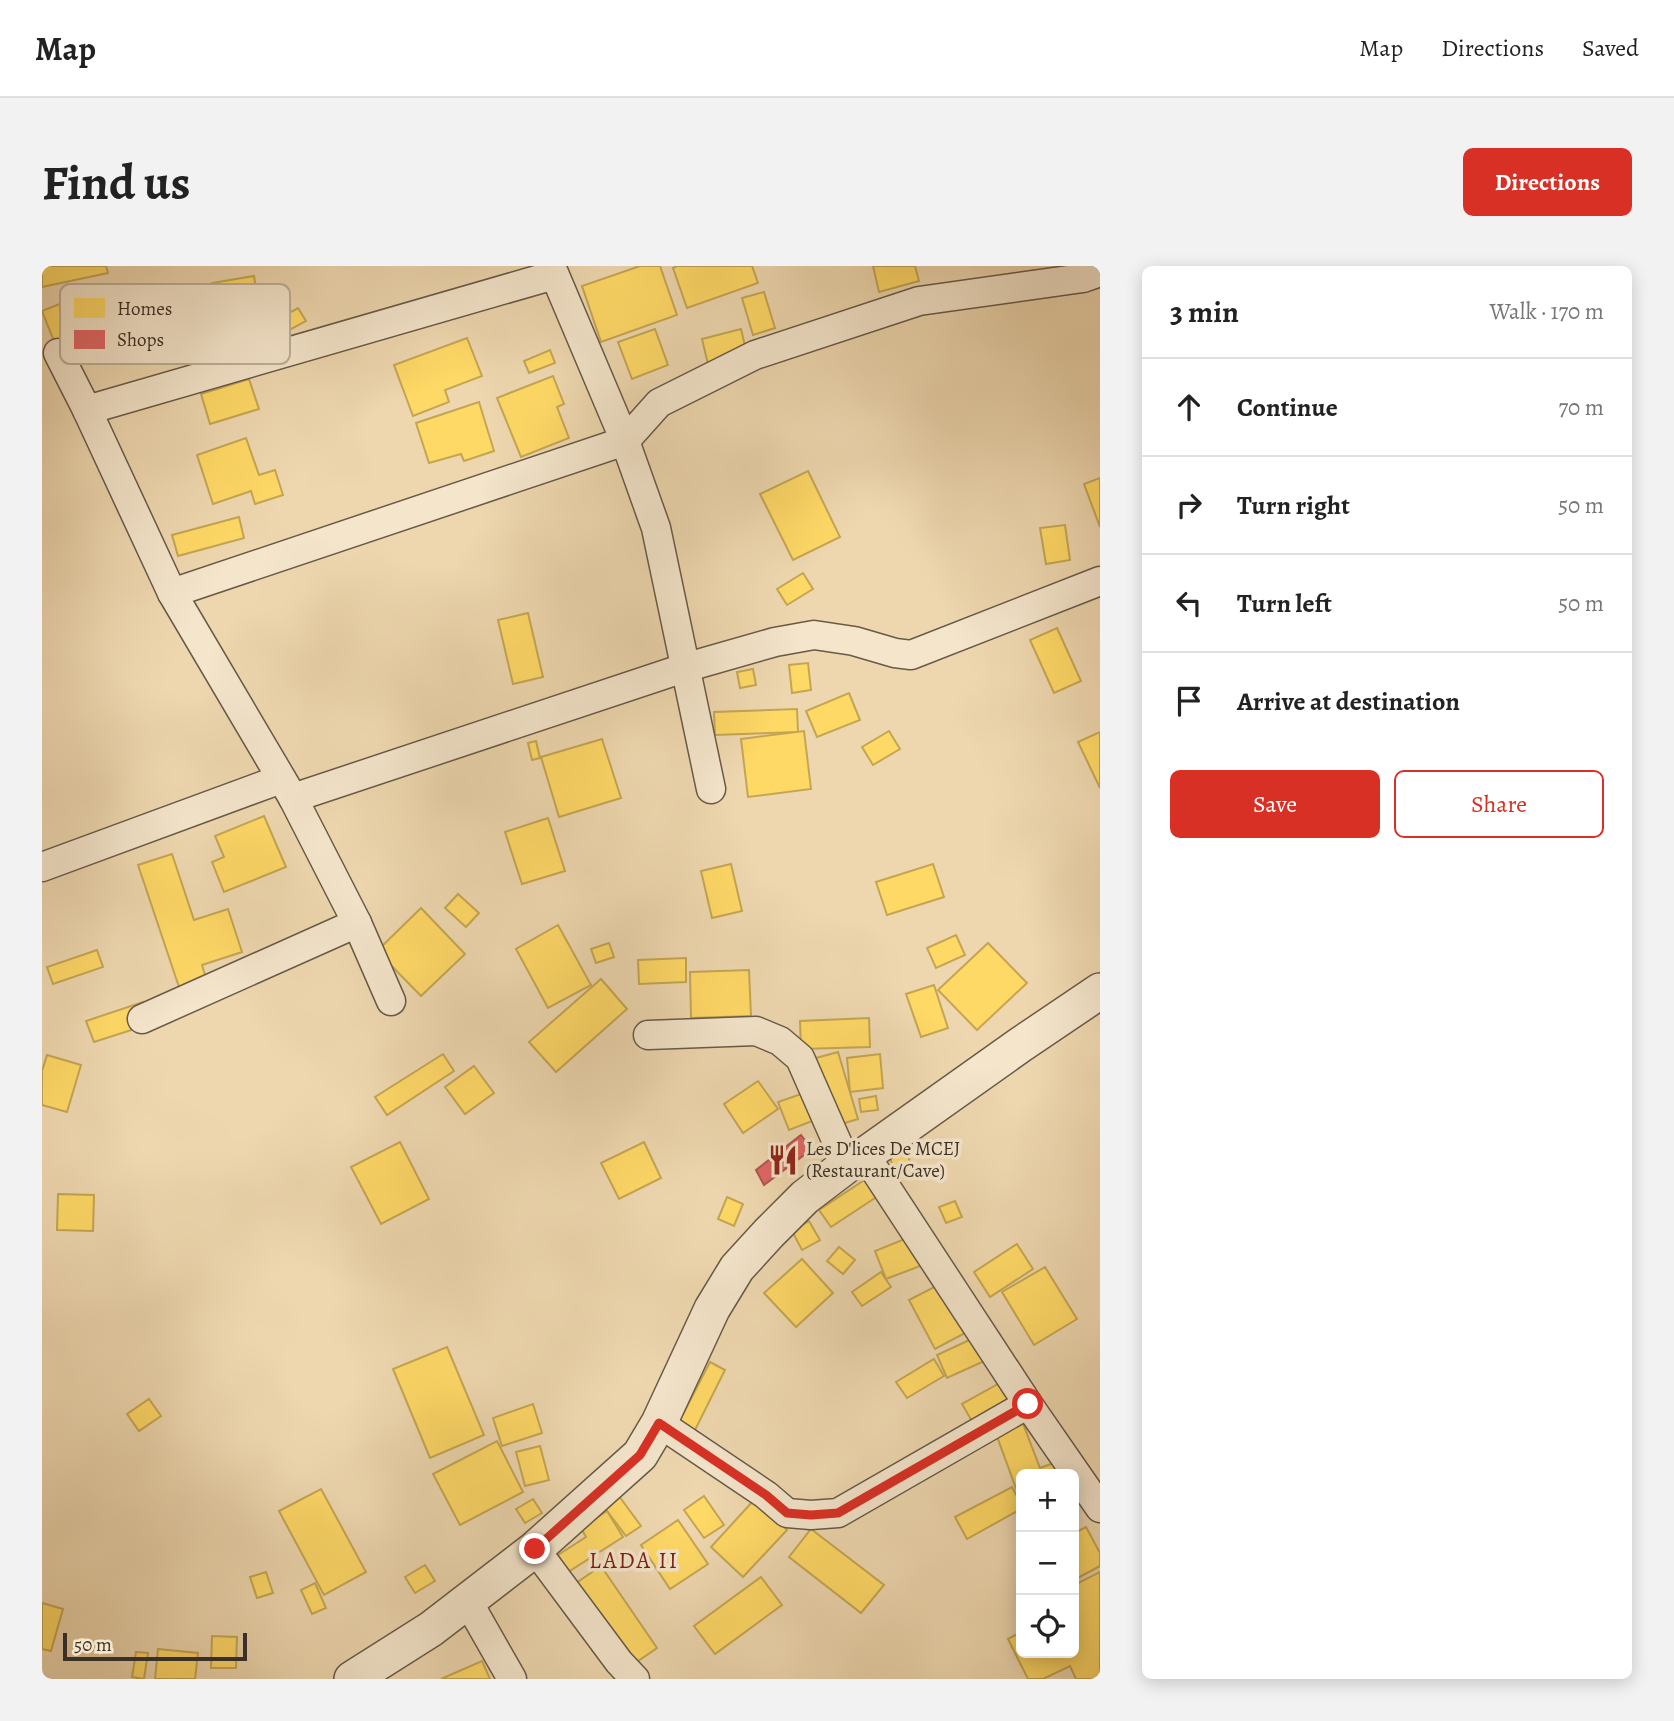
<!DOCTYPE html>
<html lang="en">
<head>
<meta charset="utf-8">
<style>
  :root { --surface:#fff; --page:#f2f2f2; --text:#222; --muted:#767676; --line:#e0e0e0; --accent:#d93025 }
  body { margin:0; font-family:Alegreya,serif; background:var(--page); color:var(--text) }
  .controls { position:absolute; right:21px; bottom:21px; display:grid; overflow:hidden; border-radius:10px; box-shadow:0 4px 18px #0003 }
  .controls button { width:63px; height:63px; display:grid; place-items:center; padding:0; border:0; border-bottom:2px solid var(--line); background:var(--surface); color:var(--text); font:35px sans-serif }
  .scale { position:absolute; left:21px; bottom:18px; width:184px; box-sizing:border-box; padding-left:7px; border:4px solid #3a3025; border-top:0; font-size:19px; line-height:24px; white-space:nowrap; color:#3a3025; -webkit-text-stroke:5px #f4e5cb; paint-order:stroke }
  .stop { position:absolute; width:21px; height:21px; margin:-16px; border:5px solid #d93025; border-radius:50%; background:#fff }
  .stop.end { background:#d93025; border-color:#fff; box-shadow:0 2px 7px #0008 }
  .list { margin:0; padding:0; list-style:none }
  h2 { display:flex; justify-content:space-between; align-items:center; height:91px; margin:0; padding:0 28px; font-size:30px }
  h2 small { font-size:23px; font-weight:400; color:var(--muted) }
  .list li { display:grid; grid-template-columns:46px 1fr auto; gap:21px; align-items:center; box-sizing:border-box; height:98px; padding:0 28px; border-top:2px solid var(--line) }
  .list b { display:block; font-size:26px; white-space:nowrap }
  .list em { font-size:23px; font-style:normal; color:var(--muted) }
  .actions { display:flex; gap:14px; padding:21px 28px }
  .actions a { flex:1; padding:16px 0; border:2px solid var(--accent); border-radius:10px; text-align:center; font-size:24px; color:var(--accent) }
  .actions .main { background:var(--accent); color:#fff }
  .icon { flex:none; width:38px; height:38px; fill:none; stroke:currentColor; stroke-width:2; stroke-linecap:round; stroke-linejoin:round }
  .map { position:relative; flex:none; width:1058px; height:1413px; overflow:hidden; border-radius:10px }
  header { display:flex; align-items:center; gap:42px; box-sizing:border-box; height:98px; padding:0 35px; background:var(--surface); border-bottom:2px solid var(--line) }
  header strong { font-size:33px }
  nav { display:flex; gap:38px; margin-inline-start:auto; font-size:24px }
  .intro { display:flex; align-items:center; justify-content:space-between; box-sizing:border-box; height:168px; padding:0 42px }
  h1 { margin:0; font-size:49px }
  .button { padding:18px 32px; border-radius:10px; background:var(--accent); color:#fff; font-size:24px; font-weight:700 }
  main { display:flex; gap:42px; padding:0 42px }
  aside { flex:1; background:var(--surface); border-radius:10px; box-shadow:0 4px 18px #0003 }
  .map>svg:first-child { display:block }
</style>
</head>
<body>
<header>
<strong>Map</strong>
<nav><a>Map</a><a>Directions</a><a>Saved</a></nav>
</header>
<div class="intro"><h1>Find us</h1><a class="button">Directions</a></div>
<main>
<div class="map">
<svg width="1058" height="1413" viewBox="0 0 1058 1413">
  <rect width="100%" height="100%" fill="#eed7af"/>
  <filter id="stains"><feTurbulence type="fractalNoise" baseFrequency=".00286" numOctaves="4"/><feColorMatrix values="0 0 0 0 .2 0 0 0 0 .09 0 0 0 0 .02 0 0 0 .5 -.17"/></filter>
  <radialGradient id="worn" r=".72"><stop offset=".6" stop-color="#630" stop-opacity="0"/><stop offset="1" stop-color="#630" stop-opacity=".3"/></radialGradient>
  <g fill="#ffd966" stroke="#c4a652" stroke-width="2">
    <polygon points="0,0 64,0 66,7 0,21"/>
    <polygon points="598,0 618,0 635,49 559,76 540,20"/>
    <polygon points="635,0 710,0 716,17 645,42 631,2"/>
    <polygon points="831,0 873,0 877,15 837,26"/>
    <polygon points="212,10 219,58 177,64 170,17"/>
    <polygon points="722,26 733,62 711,69 700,32"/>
    <polygon points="42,28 64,80 21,98 0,45"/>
    <polygon points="256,42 264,55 242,67 234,54"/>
    <polygon points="613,63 626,99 590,113 576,76"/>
    <polygon points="699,63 708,101 669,111 660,73"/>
    <polygon points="425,72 440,110 403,124 407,136 371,150 352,99"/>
    <polygon points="508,84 513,97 487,107 482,95"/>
    <polygon points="511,110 522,138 515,141 527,172 479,191 455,132"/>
    <polygon points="207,113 217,143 168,158 159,128"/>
    <polygon points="437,136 452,185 422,195 419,188 387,197 374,157"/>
    <polygon points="204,172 217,209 233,204 241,229 213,238 209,225 171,238 155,189"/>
    <polygon points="766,205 798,271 751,294 718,228"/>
    <polygon points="1058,212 1058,261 1042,218"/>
    <polygon points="197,251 202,272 136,290 130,269"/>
    <polygon points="1023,259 1028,294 1004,298 998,262"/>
    <polygon points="761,307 771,323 745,339 735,323"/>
    <polygon points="486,347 501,411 471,418 456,354"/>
    <polygon points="1015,362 1039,415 1012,427 988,374"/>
    <polygon points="766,397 769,424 750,427 747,399"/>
    <polygon points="711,403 714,419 698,422 695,406"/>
    <polygon points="807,427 818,454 775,471 764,445"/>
    <polygon points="755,443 756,466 673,469 672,446"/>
    <polygon points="762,465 769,523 706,531 699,473"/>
    <polygon points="847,465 858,483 831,499 820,481"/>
    <polygon points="1058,466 1058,522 1036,476"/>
    <polygon points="560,473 579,532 517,551 499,491"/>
    <polygon points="494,475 498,492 490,494 486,477"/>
    <polygon points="222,550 244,601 182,626 170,596 182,591 173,570"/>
    <polygon points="506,552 523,605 480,618 463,566"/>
    <polygon points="130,588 152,654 186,643 200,686 160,699 164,712 137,721 96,599"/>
    <polygon points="689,598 700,645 670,652 659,605"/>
    <polygon points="891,598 902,631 845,649 834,616"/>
    <polygon points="416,628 437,647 424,661 403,642"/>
    <polygon points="379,642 423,688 379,730 335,685"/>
    <polygon points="516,659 549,719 506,742 474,683"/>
    <polygon points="914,669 923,689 894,702 885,682"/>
    <polygon points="567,677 572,691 554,697 549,683"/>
    <polygon points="946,677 985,717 935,764 896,724"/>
    <polygon points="55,684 61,701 11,718 5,701"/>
    <polygon points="644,692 644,716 597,718 596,694"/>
    <polygon points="707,704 709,750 649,752 648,706"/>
    <polygon points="559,713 585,743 514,806 487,776"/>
    <polygon points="892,719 906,762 879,771 864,728"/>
    <polygon points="101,736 108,758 52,776 44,755"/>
    <polygon points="827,752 828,781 759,783 758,755"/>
    <polygon points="796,786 816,853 796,859 774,792"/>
    <polygon points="401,788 412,805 345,849 333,831"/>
    <polygon points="838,788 841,822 808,826 805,792"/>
    <polygon points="5,789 39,799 25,846 0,839 0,805"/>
    <polygon points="432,800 452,827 423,848 403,821"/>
    <polygon points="716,815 736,843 701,867 682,838"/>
    <polygon points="762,827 773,854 747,864 736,836"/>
    <polygon points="834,830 836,844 819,846 817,833"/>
    <polygon points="358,876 387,933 339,958 309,901"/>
    <polygon points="602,876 619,912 577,933 559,897"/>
    <polygon points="863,883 872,906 856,912 847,890"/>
    <polygon points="827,911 839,928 789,961 777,944"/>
    <polygon points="16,928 52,929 51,965 15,964"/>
    <polygon points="685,931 701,938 692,960 676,953"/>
    <polygon points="913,935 920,951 904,957 897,941"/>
    <polygon points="767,955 778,974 760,984 750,965"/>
    <polygon points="875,968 886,997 844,1013 833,985"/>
    <polygon points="975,978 991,1003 948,1031 932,1006"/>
    <polygon points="797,981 813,994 801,1008 785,995"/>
    <polygon points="760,993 791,1027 754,1061 722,1027"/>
    <polygon points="1003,1001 1035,1053 992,1079 960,1026"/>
    <polygon points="839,1006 849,1021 820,1040 810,1026"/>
    <polygon points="898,1018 923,1067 893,1083 867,1034"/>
    <polygon points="938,1069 949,1092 905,1112 895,1089"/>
    <polygon points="405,1081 442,1169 388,1192 351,1103"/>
    <polygon points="892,1093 902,1110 865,1132 854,1116"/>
    <polygon points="668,1096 683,1104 652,1166 636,1158"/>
    <polygon points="965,1113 976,1132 931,1157 920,1138"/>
    <polygon points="107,1133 119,1150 97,1165 85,1148"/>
    <polygon points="491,1138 500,1167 460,1180 451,1152"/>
    <polygon points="980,1155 998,1202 1017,1195 1022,1208 979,1208 979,1236 953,1165"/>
    <polygon points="455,1175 481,1226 418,1259 391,1208"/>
    <polygon points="498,1180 507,1214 483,1220 474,1186"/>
    <polygon points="970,1221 979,1238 979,1243 925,1273 913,1251"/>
    <polygon points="279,1223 324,1306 282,1329 237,1245"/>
    <polygon points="577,1230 599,1260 584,1270 562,1241"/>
    <polygon points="662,1230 682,1259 662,1272 642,1244"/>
    <polygon points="491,1233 500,1247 483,1257 474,1243"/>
    <polygon points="712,1234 745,1264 701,1311 669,1281"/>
    <polygon points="565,1245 581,1271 526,1306 516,1289 544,1271 539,1262"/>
    <polygon points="636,1254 666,1298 628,1323 599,1279"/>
    <polygon points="1044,1261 1058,1287 1058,1300 1032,1314 1032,1267"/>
    <polygon points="769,1263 842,1319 819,1347 747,1291"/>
    <polygon points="383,1299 393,1315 373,1327 363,1311"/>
    <polygon points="559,1300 615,1382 583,1404 527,1322"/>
    <polygon points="224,1306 231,1327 215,1332 208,1311"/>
    <polygon points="1058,1306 1058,1413 1034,1413 1028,1400 1001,1413 986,1413 966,1373 979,1366 979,1387 1032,1387 1032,1319"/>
    <polygon points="719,1311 740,1339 673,1388 652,1360"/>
    <polygon points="273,1317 284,1342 270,1348 259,1324"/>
    <polygon points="0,1337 21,1343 9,1385 0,1383"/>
    <polygon points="170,1370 195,1371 194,1402 169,1402"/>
    <polygon points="116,1383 156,1387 153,1413 113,1413"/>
    <polygon points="94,1386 106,1387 102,1413 90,1411"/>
    <polygon points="440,1395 448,1413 399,1413"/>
  </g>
  <polygon fill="#e06666" stroke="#ae5652" stroke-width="2" points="759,869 770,883 722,919 714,904"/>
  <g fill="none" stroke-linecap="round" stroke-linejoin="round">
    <g stroke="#675a48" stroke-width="31">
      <g id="minor">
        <polyline points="509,0 583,175 614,262 669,523"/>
        <polyline points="16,87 45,144 130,327 251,532 315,657 349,735"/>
        <polyline points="45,144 512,9"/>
        <polyline points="130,327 583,175 617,137 713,89 877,35 1041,12 1058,6"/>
        <polyline points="251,532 642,402 733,376 772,369 812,375 853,387 869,389 1058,315"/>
        <polyline points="0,601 239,513"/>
        <polyline points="100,753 315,657"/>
        <polyline points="606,769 714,765 738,775 758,792 805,899"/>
        <polyline points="823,889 986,1138 1058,1242"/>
        <polyline points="617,1157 724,1229 745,1247 769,1249 796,1247 986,1138"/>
        <polyline points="493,1283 577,1396 593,1413"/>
        <polyline points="425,1334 470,1413"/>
      </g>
    </g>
    <g stroke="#675a48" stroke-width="38">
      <polyline id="tertiary" points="310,1413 389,1363 493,1283 598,1189 617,1157 670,1043 695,1002 727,967 763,931 805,899 823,889 978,779 1058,725"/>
    </g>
    <use href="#minor" stroke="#f4e5cb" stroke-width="28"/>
    <use href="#tertiary" stroke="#f4e5cb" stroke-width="35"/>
  </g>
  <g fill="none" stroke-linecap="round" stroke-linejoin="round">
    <polyline stroke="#d93025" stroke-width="9" points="493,1283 598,1189 617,1157 724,1229 745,1247 769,1249 796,1247 986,1138"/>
  </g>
  <defs>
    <g id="restaurant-bare" transform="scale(2.415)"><path d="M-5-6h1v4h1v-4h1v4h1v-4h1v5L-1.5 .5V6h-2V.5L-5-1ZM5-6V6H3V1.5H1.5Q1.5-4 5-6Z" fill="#8f2418" stroke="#f4e5cb" stroke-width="2.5" paint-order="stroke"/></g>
  </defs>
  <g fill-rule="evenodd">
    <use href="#restaurant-bare" x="741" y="894"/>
  </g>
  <g text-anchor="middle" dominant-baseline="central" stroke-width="7" stroke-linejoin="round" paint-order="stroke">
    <g font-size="19" fill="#3a3025" stroke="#f4e5cb" text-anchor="start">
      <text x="764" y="883">Les D'lices De MCEJ<tspan x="764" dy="22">(Restaurant/Cave)</tspan></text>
    </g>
    <g font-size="23" letter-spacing="2" fill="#7a1f14" stroke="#f4e5cb">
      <text x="592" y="1294">LADA II</text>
    </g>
  </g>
  <rect x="18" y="18" width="230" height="80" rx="10" fill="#f4e5cb" stroke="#bcaf99" stroke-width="2"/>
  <rect x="32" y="32" width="31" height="20" fill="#ffd966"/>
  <rect x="32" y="64" width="31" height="19" fill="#e06666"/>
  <g font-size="19" fill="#3a3025">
    <text x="75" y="49">Homes</text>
    <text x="75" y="80">Shops</text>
  </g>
  <rect width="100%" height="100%" filter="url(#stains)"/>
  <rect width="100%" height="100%" fill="url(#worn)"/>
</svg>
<div class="controls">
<button>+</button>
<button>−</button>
<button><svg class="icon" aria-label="locate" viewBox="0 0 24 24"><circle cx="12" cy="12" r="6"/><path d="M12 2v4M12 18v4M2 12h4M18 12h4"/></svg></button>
</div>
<div class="scale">50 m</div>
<div class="stop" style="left:986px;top:1138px"></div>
<div class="stop end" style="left:493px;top:1283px"></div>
</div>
<aside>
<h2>3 min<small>Walk · 170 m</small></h2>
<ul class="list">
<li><svg class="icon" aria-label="ahead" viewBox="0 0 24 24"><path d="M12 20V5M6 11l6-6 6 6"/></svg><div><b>Continue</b></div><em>70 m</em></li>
<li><svg class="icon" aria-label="right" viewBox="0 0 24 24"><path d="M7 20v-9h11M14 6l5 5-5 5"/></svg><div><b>Turn right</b></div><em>50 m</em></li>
<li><svg class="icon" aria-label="left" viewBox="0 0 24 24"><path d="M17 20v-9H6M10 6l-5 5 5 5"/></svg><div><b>Turn left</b></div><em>50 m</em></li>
<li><svg class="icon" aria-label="arrive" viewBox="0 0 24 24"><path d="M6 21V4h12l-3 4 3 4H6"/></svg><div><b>Arrive at destination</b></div></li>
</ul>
<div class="actions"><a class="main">Save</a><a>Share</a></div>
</aside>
</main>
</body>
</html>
